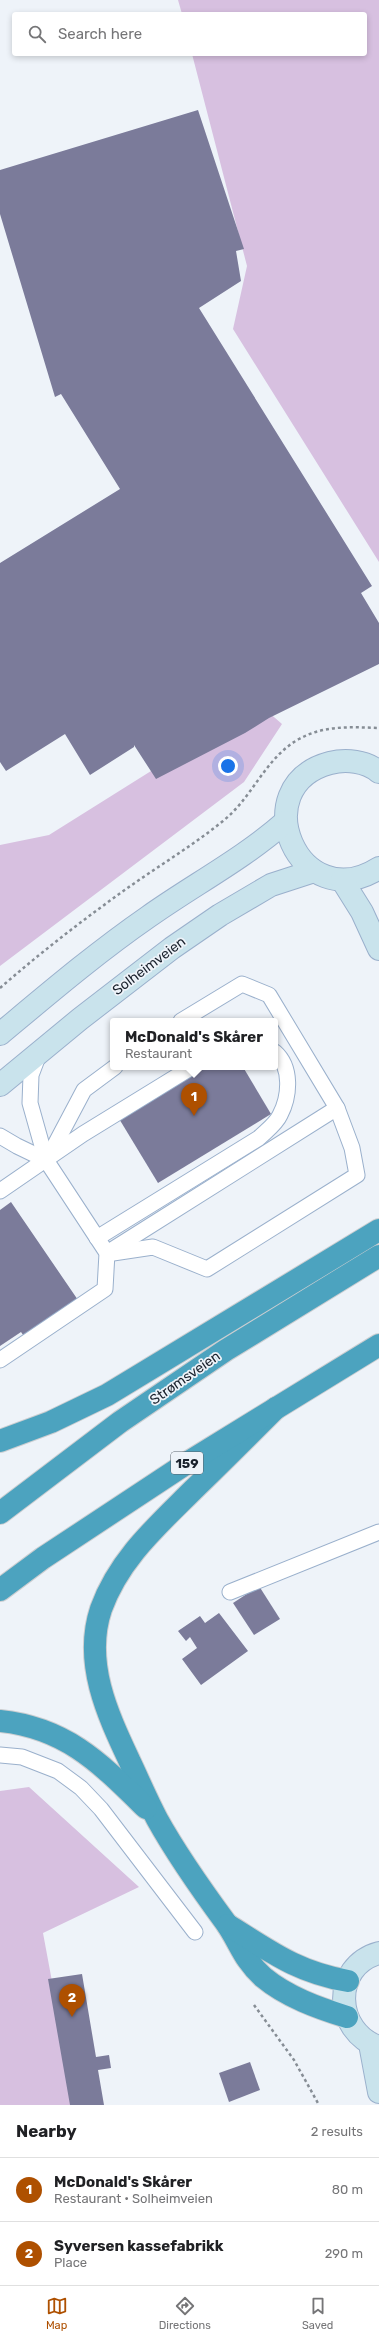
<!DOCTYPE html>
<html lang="en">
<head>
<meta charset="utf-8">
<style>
  :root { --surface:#fff; --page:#f2f2f2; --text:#202124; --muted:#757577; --line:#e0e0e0; --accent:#ae5000 }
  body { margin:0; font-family:Rubik,sans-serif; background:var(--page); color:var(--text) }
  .you { position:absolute; left:228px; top:766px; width:14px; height:14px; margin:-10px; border:3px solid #fff; border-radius:50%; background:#1a73e8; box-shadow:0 0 0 6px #1a73e833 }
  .badge { display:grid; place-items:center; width:26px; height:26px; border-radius:50%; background:var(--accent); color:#fff; font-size:13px; font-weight:700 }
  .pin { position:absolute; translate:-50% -33px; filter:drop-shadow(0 1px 2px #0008) }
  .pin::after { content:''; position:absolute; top:21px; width:14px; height:12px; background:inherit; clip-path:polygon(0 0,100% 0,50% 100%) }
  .popup { position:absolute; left:110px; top:1018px; width:168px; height:52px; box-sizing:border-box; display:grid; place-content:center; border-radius:4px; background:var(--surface); filter:drop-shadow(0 1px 3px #0005); font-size:13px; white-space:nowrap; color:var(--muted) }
  .popup b { font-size:15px; color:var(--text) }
  .popup::after { content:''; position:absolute; left:50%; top:100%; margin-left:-8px; border:8px solid transparent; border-top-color:var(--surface) }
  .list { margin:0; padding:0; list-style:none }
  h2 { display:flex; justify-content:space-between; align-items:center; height:52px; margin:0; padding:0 16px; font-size:17px }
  h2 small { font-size:13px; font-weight:400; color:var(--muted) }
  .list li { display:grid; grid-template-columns:26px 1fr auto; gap:12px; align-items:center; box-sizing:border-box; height:64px; padding:0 16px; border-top:1px solid var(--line) }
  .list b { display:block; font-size:15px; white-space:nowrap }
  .list p { margin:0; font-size:13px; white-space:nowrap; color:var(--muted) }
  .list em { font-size:13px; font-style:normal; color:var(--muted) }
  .icon { flex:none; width:22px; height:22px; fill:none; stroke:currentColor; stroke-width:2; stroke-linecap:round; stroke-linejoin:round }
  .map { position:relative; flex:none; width:379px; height:2105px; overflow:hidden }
  .search { position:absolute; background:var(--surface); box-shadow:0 2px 6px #0003; left:12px; right:12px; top:12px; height:44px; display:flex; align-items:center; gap:10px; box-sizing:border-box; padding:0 14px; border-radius:4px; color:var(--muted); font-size:15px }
  .sheet { height:180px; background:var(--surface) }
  nav { display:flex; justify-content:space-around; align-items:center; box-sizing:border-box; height:56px; border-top:1px solid var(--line); background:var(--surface); font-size:11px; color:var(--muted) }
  nav a { display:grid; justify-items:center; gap:2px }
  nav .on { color:var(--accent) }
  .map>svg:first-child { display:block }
</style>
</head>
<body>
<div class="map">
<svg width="379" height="2105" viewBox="0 0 379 2105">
  <rect width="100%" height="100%" fill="#eef3f9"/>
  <g fill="#d7c0e0">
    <polygon points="178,0 379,0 379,562 233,329 247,266 192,54 365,54 365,14 182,14"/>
    <polygon points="267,711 282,724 244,782 0,966 0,845 49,835 234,719"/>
    <polygon points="29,1787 139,1887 43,1933 75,2105 0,2105 0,1791"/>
  </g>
  <g fill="#7b7b9a">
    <polygon points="198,110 244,249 236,251 241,281 199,308 372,586 361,593 379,623 379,664 269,718 245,733 156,779 134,745 134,747 90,775 65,734 6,771 0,762 0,563 120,489 61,394 55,397 0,214 0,170"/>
    <polygon points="202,1067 243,1067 271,1114 158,1183 118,1117"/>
    <polygon points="11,1202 80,1303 26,1339 21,1332 0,1346 0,1210"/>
    <polygon points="259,1586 280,1619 254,1635 233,1603"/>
    <polygon points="219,1613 248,1651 201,1685 182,1659 197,1648 190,1637 186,1641 178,1631 200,1616 205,1623"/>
    <polygon points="82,1974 96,2057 109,2055 111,2068 98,2070 104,2105 70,2105 48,1979"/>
    <polygon points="250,2062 260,2090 229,2102 219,2073"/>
  </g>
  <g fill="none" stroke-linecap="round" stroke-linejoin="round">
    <g stroke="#9ab0cc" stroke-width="17">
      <g id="lane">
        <polyline points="0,1136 17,1146 46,1160"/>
        <polyline points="48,1158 84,1090 115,1067"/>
        <polyline points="0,1191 83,1134 192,1067"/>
        <path d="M97,1238L259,1138C266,1131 276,1124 280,1115C290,1096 292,1067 275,1052"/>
        <polyline points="107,1253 337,1108 269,995 242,984 181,1021"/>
        <polyline points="113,1253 153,1247 207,1269 357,1175 352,1148 337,1108"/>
        <polyline points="0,1360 105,1289 107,1253 46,1160 30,1103 31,1075 39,1054"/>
        <polyline points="230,1592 379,1532"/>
        <polyline points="0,1755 22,1757 58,1771 81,1788 101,1809 195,1932"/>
      </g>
    </g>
    <g stroke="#9ab0cc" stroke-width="24">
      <g id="secondary">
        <path d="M379,772C366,761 346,759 330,763C243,786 299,919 379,868"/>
        <polyline points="342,880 362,912 379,949"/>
        <path d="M0,1034C48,994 96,953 148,917C193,885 243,859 285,822"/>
        <polyline points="0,1085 80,1019 172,948 220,915 271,885 314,871"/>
        <path d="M379,1953C331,1966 334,2032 379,2047"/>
        <polyline points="370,2044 379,2092"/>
      </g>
    </g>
    <g stroke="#ccced1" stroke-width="24">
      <g id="highway">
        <path d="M276,1408C249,1435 221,1463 193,1490C157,1526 119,1559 101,1609C83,1663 108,1715 130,1762C139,1781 147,1800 157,1819C177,1855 201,1889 226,1923C240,1943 243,1959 263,1977C287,1997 318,2008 347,2017"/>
        <polyline points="0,1441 51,1422 107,1395 379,1230"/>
        <polyline points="0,1513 120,1422 226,1350 379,1256"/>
        <polyline points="0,1590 43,1558 190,1461 379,1345"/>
        <path d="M0,1721C67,1728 101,1764 146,1808"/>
        <path d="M228,1925C271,1952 297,1972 348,1981"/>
      </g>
    </g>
    <g stroke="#868d95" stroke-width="2.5" stroke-dasharray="3 3" stroke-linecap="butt">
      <path d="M0,988C39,954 80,922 122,892C155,868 191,847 223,821C253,797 265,758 299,739C324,725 351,727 379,728"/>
      <polyline points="254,2005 294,2060 319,2105"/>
    </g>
    <use href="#lane" stroke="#fff" stroke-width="15"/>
    <use href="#secondary" stroke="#c9e3ec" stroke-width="22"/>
    <use href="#highway" stroke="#4ca3bf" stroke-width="22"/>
  </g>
  <g text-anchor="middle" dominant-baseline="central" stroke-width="3.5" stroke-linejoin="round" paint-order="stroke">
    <rect fill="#eef3f9" stroke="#59606a" stroke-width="1" x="171" y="1452" width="32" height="22" rx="3"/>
    <g font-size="13" font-weight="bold" fill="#19212c">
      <text x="187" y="1463">159</text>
    </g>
    <g font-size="14" fill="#19212c" stroke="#eef3f9">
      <text transform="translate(149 966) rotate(-37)">Solheimveien</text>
      <text transform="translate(185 1378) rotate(-35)">Strømsveien</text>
    </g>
  </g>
</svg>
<div class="you"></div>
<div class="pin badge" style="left:194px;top:1116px">1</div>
<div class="popup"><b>McDonald's Skårer</b>Restaurant</div>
<div class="pin badge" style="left:72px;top:2017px">2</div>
<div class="search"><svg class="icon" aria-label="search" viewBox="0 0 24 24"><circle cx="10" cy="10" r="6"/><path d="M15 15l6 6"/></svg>Search here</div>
</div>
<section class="sheet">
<h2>Nearby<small>2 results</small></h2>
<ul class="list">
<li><span class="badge">1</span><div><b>McDonald's Skårer</b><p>Restaurant · Solheimveien</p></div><em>80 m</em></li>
<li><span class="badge">2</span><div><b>Syversen kassefabrikk</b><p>Place</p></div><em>290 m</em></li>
</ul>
</section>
<nav>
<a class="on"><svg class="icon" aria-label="map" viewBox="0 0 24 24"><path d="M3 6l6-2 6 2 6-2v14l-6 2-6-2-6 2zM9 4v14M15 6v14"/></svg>Map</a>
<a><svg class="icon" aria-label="directions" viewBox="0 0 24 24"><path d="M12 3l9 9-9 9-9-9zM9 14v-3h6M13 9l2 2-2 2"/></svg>Directions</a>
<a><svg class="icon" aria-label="saved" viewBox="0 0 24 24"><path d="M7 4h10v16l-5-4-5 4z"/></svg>Saved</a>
</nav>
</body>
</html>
